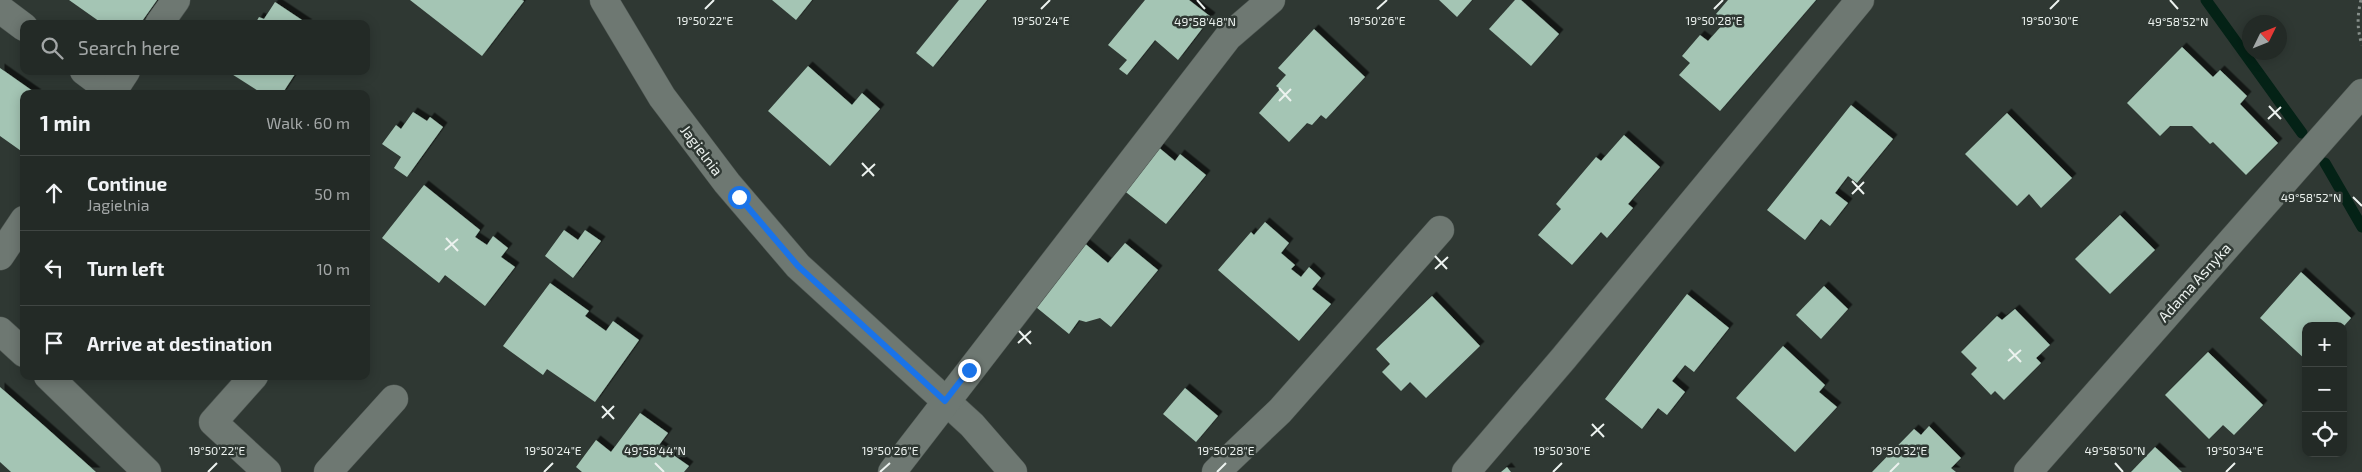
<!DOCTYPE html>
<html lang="en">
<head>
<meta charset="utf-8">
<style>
  :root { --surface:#232a26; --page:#2b322e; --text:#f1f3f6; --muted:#a3a7a7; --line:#404643 }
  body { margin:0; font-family:"Exo 2",sans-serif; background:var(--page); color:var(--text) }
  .controls { position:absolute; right:15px; bottom:15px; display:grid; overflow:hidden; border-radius:10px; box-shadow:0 2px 12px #0003 }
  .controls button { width:45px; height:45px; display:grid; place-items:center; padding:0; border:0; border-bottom:1px solid var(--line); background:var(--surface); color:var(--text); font:25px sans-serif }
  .compass { position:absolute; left:2242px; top:15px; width:45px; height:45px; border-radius:50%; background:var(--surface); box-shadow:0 2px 12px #0003; rotate:47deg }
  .stop { position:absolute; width:15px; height:15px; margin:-11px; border:4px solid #1a73e8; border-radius:50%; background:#fff }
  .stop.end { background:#1a73e8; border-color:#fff; box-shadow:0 1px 5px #0008 }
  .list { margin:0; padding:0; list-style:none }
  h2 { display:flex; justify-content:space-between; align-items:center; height:65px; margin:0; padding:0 20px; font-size:21px }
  h2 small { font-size:16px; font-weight:400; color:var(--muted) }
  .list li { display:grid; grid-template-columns:32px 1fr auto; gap:15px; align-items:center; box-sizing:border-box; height:75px; padding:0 20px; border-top:1px solid var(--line) }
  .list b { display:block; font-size:19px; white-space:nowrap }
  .list p { margin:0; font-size:16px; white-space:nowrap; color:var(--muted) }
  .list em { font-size:16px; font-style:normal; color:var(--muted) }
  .icon { flex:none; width:28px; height:28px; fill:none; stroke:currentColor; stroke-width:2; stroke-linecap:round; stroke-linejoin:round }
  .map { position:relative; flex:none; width:2362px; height:472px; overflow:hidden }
  .search { position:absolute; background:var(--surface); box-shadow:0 2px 12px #0003; left:20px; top:20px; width:350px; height:55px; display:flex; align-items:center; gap:12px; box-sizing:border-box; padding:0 18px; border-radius:10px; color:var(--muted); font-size:19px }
  .panel { position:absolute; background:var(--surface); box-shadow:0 2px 12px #0003; left:20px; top:90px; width:350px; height:290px; border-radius:10px }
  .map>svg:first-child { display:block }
</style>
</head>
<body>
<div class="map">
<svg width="2362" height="472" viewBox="0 0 2362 472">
  <defs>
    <filter id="shadow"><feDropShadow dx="4.5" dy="-4.5" stdDeviation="0" flood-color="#0009"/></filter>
  </defs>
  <rect width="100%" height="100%" fill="#2f3833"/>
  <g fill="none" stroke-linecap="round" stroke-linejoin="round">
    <g stroke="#042216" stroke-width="11">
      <polyline points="2206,0 2302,133"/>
      <polyline points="2325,163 2362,227"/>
    </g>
  </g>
  <g fill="#a4c5b4" filter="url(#shadow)">
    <polygon points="69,0 157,0 140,24 103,24"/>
    <polygon points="410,0 522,0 524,1 482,56"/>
    <polygon points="772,0 812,0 796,20"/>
    <polygon points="959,0 987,0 933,67 916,53"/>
    <polygon points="1145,0 1189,0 1211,17 1178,60 1155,40 1127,75 1119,69 1127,60 1108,45"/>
    <polygon points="1439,0 1472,0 1457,17"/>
    <polygon points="1515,0 1521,0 1559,34 1531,66 1489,29"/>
    <polygon points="1728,0 1816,0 1720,111 1679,75 1690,63 1682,56 1700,35 1708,41 1725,22 1716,14"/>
    <polygon points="275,2 308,24 255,24 259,17 264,19"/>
    <polygon points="1314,29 1365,77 1326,119 1321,115 1312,125 1307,123 1289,142 1259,113 1280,89 1276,86 1286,75 1278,68"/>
    <polygon points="2182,47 2213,77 2220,70 2247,96 2240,104 2278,143 2246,175 2213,142 2210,144 2192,126 2170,126 2160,136 2127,103"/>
    <polygon points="808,66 852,105 862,93 880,109 830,166 768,111"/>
    <polygon points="0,68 37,94 24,94 24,153 0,136"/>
    <polygon points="227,71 297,71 282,94 263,94"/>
    <polygon points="1851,105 1893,139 1857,183 1848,176 1835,193 1848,203 1830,226 1821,219 1805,240 1767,210"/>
    <polygon points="413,112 427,121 430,117 443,127 407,177 394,168 401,157 382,144 396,125 401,129"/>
    <polygon points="2007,113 2072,178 2041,208 2029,194 2017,206 1965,154"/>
    <polygon points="1624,135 1660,167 1628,204 1633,208 1607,238 1601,232 1572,265 1538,235 1561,209 1556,204 1596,157 1601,161"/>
    <polygon points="1157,146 1175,161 1180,154 1206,175 1166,224 1122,189"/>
    <polygon points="424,185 480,230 475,237 487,245 493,236 508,248 501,257 515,267 485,306 445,275 439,283 382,238"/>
    <polygon points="2120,215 2155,250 2110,294 2075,259"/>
    <polygon points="1265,222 1289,243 1281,253 1295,265 1291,269 1301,277 1309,267 1321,278 1312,289 1331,304 1299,341 1218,270 1251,232 1254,235"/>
    <polygon points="564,230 578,240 585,230 601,241 573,278 545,256"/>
    <polygon points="1082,241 1108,263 1125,243 1158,270 1111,327 1100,318 1086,322 1079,320 1069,334 1031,303"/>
    <polygon points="2301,272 2351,318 2344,326 2306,326 2306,360 2260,318"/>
    <polygon points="550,283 589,311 585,316 606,331 613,321 639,340 595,402 547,369 543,375 503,346"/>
    <polygon points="1824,286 1848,309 1821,339 1796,315"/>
    <polygon points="1687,294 1729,328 1694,372 1685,365 1672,381 1685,392 1667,415 1658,408 1642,429 1605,399"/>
    <polygon points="1432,296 1480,346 1426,398 1410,382 1401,391 1382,372 1390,364 1376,349"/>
    <polygon points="2015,309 2050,345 2036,358 2041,363 2004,400 1995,391 1991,395 1971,374 1977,368 1961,352 1997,316 2002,320"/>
    <polygon points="1783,346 1825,385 1819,392 1837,407 1795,452 1736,398"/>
    <polygon points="2208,352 2263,405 2234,435 2223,425 2209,439 2165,395"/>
    <polygon points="0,387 41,423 96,472 11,472 0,462"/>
    <polygon points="1185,388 1218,416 1196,442 1163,414"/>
    <polygon points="640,413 668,433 659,445 689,466 684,472 582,472 576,467 596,440 611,452"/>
    <polygon points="1929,426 1961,458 1951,468 1956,472 1872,472 1914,429 1921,435"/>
    <polygon points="2155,447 2182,472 2131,472"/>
    <polygon points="1507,467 1511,472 1501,472"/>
  </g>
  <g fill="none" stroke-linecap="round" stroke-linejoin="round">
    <g stroke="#4e5652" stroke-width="29">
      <g id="minor">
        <polyline points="604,0 662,97 727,183 798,266 972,425 1013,472"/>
        <polyline points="0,9 24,27"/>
        <polyline points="159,24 176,0"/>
        <polyline points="84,71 112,92"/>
        <polyline points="111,94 126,71"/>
        <polyline points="0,256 24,220"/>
        <polyline points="0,331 24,353"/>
        <polyline points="48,376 147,472"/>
        <polyline points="254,376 213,422 267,472"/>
        <polyline points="328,472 394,399"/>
        <polyline points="892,472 1228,37 1271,0"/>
        <polyline points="1216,472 1280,411 1440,230"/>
        <polyline points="1466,472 1563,359 1860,0"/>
        <polyline points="2028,472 2362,93"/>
      </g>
    </g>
    <path stroke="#878f8b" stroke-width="3" stroke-dasharray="2.5 4" stroke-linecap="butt" d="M2361,0C2357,16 2357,29 2362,45"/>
    <use href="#minor" stroke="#6e7872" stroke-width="28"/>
  </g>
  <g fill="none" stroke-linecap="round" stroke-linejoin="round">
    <polyline stroke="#1a73e8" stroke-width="6" points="739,197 798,266 945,401 969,370"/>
  </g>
  <path fill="none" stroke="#ecf2ef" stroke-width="2" d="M1197,0L1205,9M2170,0L2178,9M705,9L714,0M1041,9L1050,0M1377,9L1387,0M1714,9L1723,0M2050,9L2059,0M1279,88L1291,101M1279,101L1291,89M2269,106L2281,119M2268,119L2281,107M862,163L874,176M862,176L875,164M1852,181L1864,194M1852,194L1864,182M2353,197L2362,206M446,238L458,251M445,250L458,239M1435,256L1447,269M1435,269L1448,257M1019,331L1031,344M1018,343L1031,331M2009,349L2021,362M2008,361L2021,350M602,406L614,419M602,418L614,406M1592,424L1604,437M1591,436L1604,424M655,463L664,472M2115,463L2123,472M208,472L217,463M544,472L553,463M880,472L890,463M1217,472L1226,463M1553,472L1562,463M1890,472L1899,463M2226,472L2235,463"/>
  <g text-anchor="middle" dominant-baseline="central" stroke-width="5" stroke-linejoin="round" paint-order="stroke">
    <g font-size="15" fill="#ecf2ef" stroke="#2f3833">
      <text transform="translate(702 150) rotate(53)">Jagielnia</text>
      <text transform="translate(2194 282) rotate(-48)">Adama Asnyka</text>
    </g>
  </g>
  <g font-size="12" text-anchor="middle" fill="#ecf2ef" stroke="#2f3833" stroke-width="5" stroke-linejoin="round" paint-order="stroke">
    <text x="705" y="25">19°50'22"E</text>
    <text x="1041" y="25">19°50'24"E</text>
    <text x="1377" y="25">19°50'26"E</text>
    <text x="1714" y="25">19°50'28"E</text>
    <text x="2050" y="25">19°50'30"E</text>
    <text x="1205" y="26">49°58'48"N</text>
    <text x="2178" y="26">49°58'52"N</text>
    <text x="2311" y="202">49°58'52"N</text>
    <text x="655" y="455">49°58'44"N</text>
    <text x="2115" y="455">49°58'50"N</text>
    <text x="217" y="455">19°50'22"E</text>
    <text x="553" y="455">19°50'24"E</text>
    <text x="890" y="455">19°50'26"E</text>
    <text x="1226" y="455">19°50'28"E</text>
    <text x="1562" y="455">19°50'30"E</text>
    <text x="1899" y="455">19°50'32"E</text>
    <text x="2235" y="455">19°50'34"E</text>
  </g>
</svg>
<div class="controls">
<button>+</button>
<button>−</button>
<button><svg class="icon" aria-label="locate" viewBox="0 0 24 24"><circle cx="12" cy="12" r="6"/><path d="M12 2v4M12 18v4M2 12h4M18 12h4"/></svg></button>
</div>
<svg class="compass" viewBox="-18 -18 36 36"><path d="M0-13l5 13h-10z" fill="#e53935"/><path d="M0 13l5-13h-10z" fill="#a3a7a7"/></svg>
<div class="stop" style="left:739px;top:197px"></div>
<div class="stop end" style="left:969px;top:370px"></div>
<div class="search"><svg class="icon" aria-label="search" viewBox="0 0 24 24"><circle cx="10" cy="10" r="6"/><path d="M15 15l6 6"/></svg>Search here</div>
<section class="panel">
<h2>1 min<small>Walk · 60 m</small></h2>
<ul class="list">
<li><svg class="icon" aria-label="ahead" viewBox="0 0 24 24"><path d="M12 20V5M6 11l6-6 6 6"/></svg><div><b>Continue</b><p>Jagielnia</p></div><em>50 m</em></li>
<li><svg class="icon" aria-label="left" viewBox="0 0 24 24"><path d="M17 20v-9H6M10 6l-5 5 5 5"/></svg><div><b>Turn left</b></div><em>10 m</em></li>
<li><svg class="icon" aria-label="arrive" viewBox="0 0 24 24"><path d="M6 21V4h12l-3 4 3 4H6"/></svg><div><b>Arrive at destination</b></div></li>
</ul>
</section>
</div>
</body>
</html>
